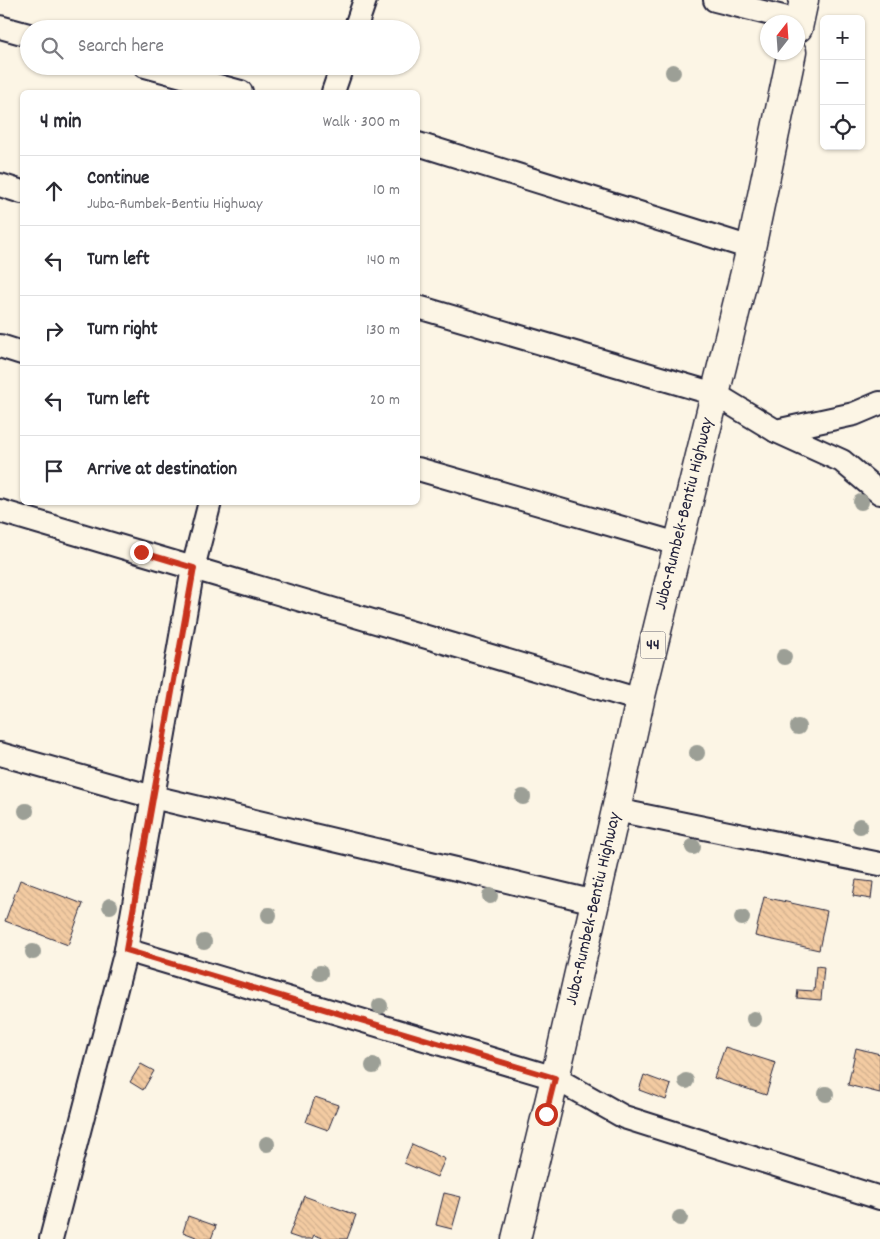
<!DOCTYPE html>
<html lang="en">
<head>
<meta charset="utf-8">
<style>
  :root { --surface:#fff; --page:#f2f2f3; --text:#2b2b33; --muted:#7c7c81; --line:#e1e1e2 }
  body { margin:0; font-family:Dekko,sans-serif; background:var(--page); color:var(--text) }
  .controls { position:absolute; right:15px; top:15px; display:grid; overflow:hidden; border-radius:8px; box-shadow:0 1px 4px #0004 }
  .controls button { width:45px; height:45px; display:grid; place-items:center; padding:0; border:0; border-bottom:1px solid var(--line); background:var(--surface); color:var(--text); font:25px sans-serif }
  .compass { position:absolute; left:760px; top:15px; width:45px; height:45px; border-radius:50%; background:var(--surface); box-shadow:0 1px 4px #0004; rotate:17deg }
  .stop { position:absolute; width:15px; height:15px; margin:-11px; border:4px solid #c8321e; border-radius:50%; background:#fff }
  .stop.end { background:#c8321e; border-color:#fff; box-shadow:0 1px 5px #0008 }
  .list { margin:0; padding:0; list-style:none }
  h2 { display:flex; justify-content:space-between; align-items:center; height:65px; margin:0; padding:0 20px; font-size:21px }
  h2 small { font-size:16px; font-weight:400; color:var(--muted) }
  .list li { display:grid; grid-template-columns:32px 1fr auto; gap:15px; align-items:center; box-sizing:border-box; height:70px; padding:0 20px; border-top:1px solid var(--line) }
  .list b { display:block; font-size:19px; white-space:nowrap }
  .list p { margin:0; font-size:16px; white-space:nowrap; color:var(--muted) }
  .list em { font-size:16px; font-style:normal; color:var(--muted) }
  .icon { flex:none; width:28px; height:28px; fill:none; stroke:currentColor; stroke-width:2; stroke-linecap:round; stroke-linejoin:round }
  .map { position:relative; flex:none; width:880px; height:1239px; overflow:hidden }
  .search { position:absolute; background:var(--surface); box-shadow:0 1px 4px #0004; left:20px; top:20px; width:400px; height:55px; display:flex; align-items:center; gap:12px; box-sizing:border-box; padding:0 18px; border-radius:28px; color:var(--muted); font-size:19px }
  .panel { position:absolute; background:var(--surface); box-shadow:0 1px 4px #0004; left:20px; top:90px; width:400px; height:415px; border-radius:8px }
  .map>svg:first-child { display:block }
</style>
</head>
<body>
<div class="map">
<svg width="880" height="1239" viewBox="0 0 880 1239">
  <defs>
    <pattern id="building-back-hatch" width="6" height="6" patternUnits="userSpaceOnUse" patternTransform="scale(1.25)"><rect width="6" height="6" fill="#f3cba2"/><path d="M-1 5l2 2M0 0l6 6M5-1l2 2" fill="none" stroke="#d0ae8c"/></pattern>
  </defs>
  <rect width="100%" height="100%" fill="#fcf5e5"/>
  <filter id="ink" filterUnits="userSpaceOnUse"><feTurbulence type="fractalNoise" baseFrequency=".02" numOctaves="2"/><feDisplacementMap in="SourceGraphic" scale="10" xChannelSelector="R" yChannelSelector="G"/><feConvolveMatrix kernelMatrix="1 2 1 2 8 2 1 2 1" color-interpolation-filters="sRGB"/></filter>
  <g filter="url(#ink)">
    <g fill="url(#building-back-hatch)" stroke="#22223b">
      <polygon points="20,880 83,904 68,945 5,921"/>
      <polygon points="856,880 873,882 871,899 853,896"/>
      <polygon points="764,897 827,911 819,950 755,936"/>
      <polygon points="816,966 824,967 821,1000 797,998 798,990 814,991"/>
      <polygon points="725,1047 776,1063 766,1095 714,1078"/>
      <polygon points="856,1048 880,1054 880,1093 848,1085"/>
      <polygon points="141,1064 154,1071 143,1090 130,1082"/>
      <polygon points="644,1075 671,1085 666,1100 639,1090"/>
      <polygon points="315,1097 338,1105 328,1130 306,1122"/>
      <polygon points="412,1144 445,1159 437,1177 404,1163"/>
      <polygon points="444,1193 461,1197 452,1229 436,1225"/>
      <polygon points="304,1196 356,1215 347,1239 326,1239 314,1235 312,1239 301,1239 289,1235"/>
      <polygon points="188,1216 216,1226 211,1239 201,1239 183,1232"/>
    </g>
    <g fill="none" stroke-linecap="round" stroke-linejoin="round">
      <g stroke="#22223b" stroke-width="26">
        <g id="street">
          <polyline points="715,0 799,21"/>
          <polyline points="0,27 29,35"/>
          <polyline points="355,29 365,0"/>
          <polyline points="145,66 241,92"/>
          <polyline points="333,92 342,66"/>
          <polyline points="418,144 751,248"/>
          <polyline points="0,185 22,192"/>
          <polyline points="418,307 715,394 776,431 854,414 880,403"/>
          <polyline points="0,346 22,353"/>
          <polyline points="776,431 842,461 880,493"/>
          <polyline points="418,469 678,544"/>
          <polyline points="0,511 640,700"/>
          <polyline points="0,754 153,797 595,902"/>
          <polyline points="616,810 880,864"/>
          <polyline points="126,950 555,1078 624,1117 880,1198"/>
          <polyline points="51,1239 126,950 193,568 210,502"/>
        </g>
      </g>
      <g stroke="#22223b" stroke-width="31">
        <g id="primary">
          <polyline points="798,28 804,0"/>
          <polyline points="516,1239 555,1078 616,810 640,700 751,248 792,52"/>
        </g>
      </g>
      <use href="#street" stroke="#fcf5e5" stroke-width="22"/>
      <use href="#primary" stroke="#fcf5e5" stroke-width="28"/>
    </g>
    <g fill="#9c9f96">
      <circle cx="673" cy="72" r="8"/>
      <circle cx="861" cy="502" r="8"/>
      <circle cx="784" cy="657" r="8"/>
      <circle cx="798" cy="727" r="8"/>
      <circle cx="697" cy="753" r="8"/>
      <circle cx="523" cy="797" r="8"/>
      <circle cx="26" cy="811" r="8"/>
      <circle cx="860" cy="826" r="8"/>
      <circle cx="693" cy="847" r="8"/>
      <circle cx="490" cy="896" r="8"/>
      <circle cx="110" cy="906" r="8"/>
      <circle cx="269" cy="915" r="8"/>
      <circle cx="742" cy="918" r="8"/>
      <circle cx="204" cy="942" r="8"/>
      <circle cx="33" cy="952" r="8"/>
      <circle cx="320" cy="973" r="8"/>
      <circle cx="380" cy="1006" r="8"/>
      <circle cx="754" cy="1019" r="8"/>
      <circle cx="373" cy="1066" r="8"/>
      <circle cx="686" cy="1081" r="8"/>
      <circle cx="826" cy="1094" r="8"/>
      <circle cx="267" cy="1144" r="8"/>
      <circle cx="680" cy="1218" r="8"/>
    </g>
  </g>
  <g fill="none" stroke-linecap="round" stroke-linejoin="round" filter="url(#ink)">
    <polyline stroke="#c8321e" stroke-width="6" points="141,552 194,568 126,950 555,1078 546,1114"/>
  </g>
  <g text-anchor="middle" dominant-baseline="central" stroke-width="4" stroke-linejoin="round" paint-order="stroke">
    <rect fill="#fcf5e5" stroke="#63616e" stroke-width="1" x="640.5" y="631.5" width="25" height="27" rx="4"/>
    <g font-size="16" font-weight="bold" fill="#22223b">
      <text x="653" y="645">44</text>
    </g>
    <g font-size="18" fill="#22223b" stroke="#fcf5e5">
      <text transform="translate(685 514) rotate(-76)">Juba-Rumbek-Bentiu Highway</text>
      <text transform="translate(594 909) rotate(-77)">Juba-Rumbek-Bentiu Highway</text>
    </g>
  </g>
</svg>
<div class="controls">
<button>+</button>
<button>−</button>
<button><svg class="icon" aria-label="locate" viewBox="0 0 24 24"><circle cx="12" cy="12" r="6"/><path d="M12 2v4M12 18v4M2 12h4M18 12h4"/></svg></button>
</div>
<svg class="compass" viewBox="-18 -18 36 36"><path d="M0-13l5 13h-10z" fill="#e53935"/><path d="M0 13l5-13h-10z" fill="#7c7c81"/></svg>
<div class="stop" style="left:546px;top:1114px"></div>
<div class="stop end" style="left:141px;top:552px"></div>
<div class="search"><svg class="icon" aria-label="search" viewBox="0 0 24 24"><circle cx="10" cy="10" r="6"/><path d="M15 15l6 6"/></svg>Search here</div>
<section class="panel">
<h2>4 min<small>Walk · 300 m</small></h2>
<ul class="list">
<li><svg class="icon" aria-label="ahead" viewBox="0 0 24 24"><path d="M12 20V5M6 11l6-6 6 6"/></svg><div><b>Continue</b><p>Juba-Rumbek-Bentiu Highway</p></div><em>10 m</em></li>
<li><svg class="icon" aria-label="left" viewBox="0 0 24 24"><path d="M17 20v-9H6M10 6l-5 5 5 5"/></svg><div><b>Turn left</b></div><em>140 m</em></li>
<li><svg class="icon" aria-label="right" viewBox="0 0 24 24"><path d="M7 20v-9h11M14 6l5 5-5 5"/></svg><div><b>Turn right</b></div><em>130 m</em></li>
<li><svg class="icon" aria-label="left" viewBox="0 0 24 24"><path d="M17 20v-9H6M10 6l-5 5 5 5"/></svg><div><b>Turn left</b></div><em>20 m</em></li>
<li><svg class="icon" aria-label="arrive" viewBox="0 0 24 24"><path d="M6 21V4h12l-3 4 3 4H6"/></svg><div><b>Arrive at destination</b></div></li>
</ul>
</section>
</div>
</body>
</html>
